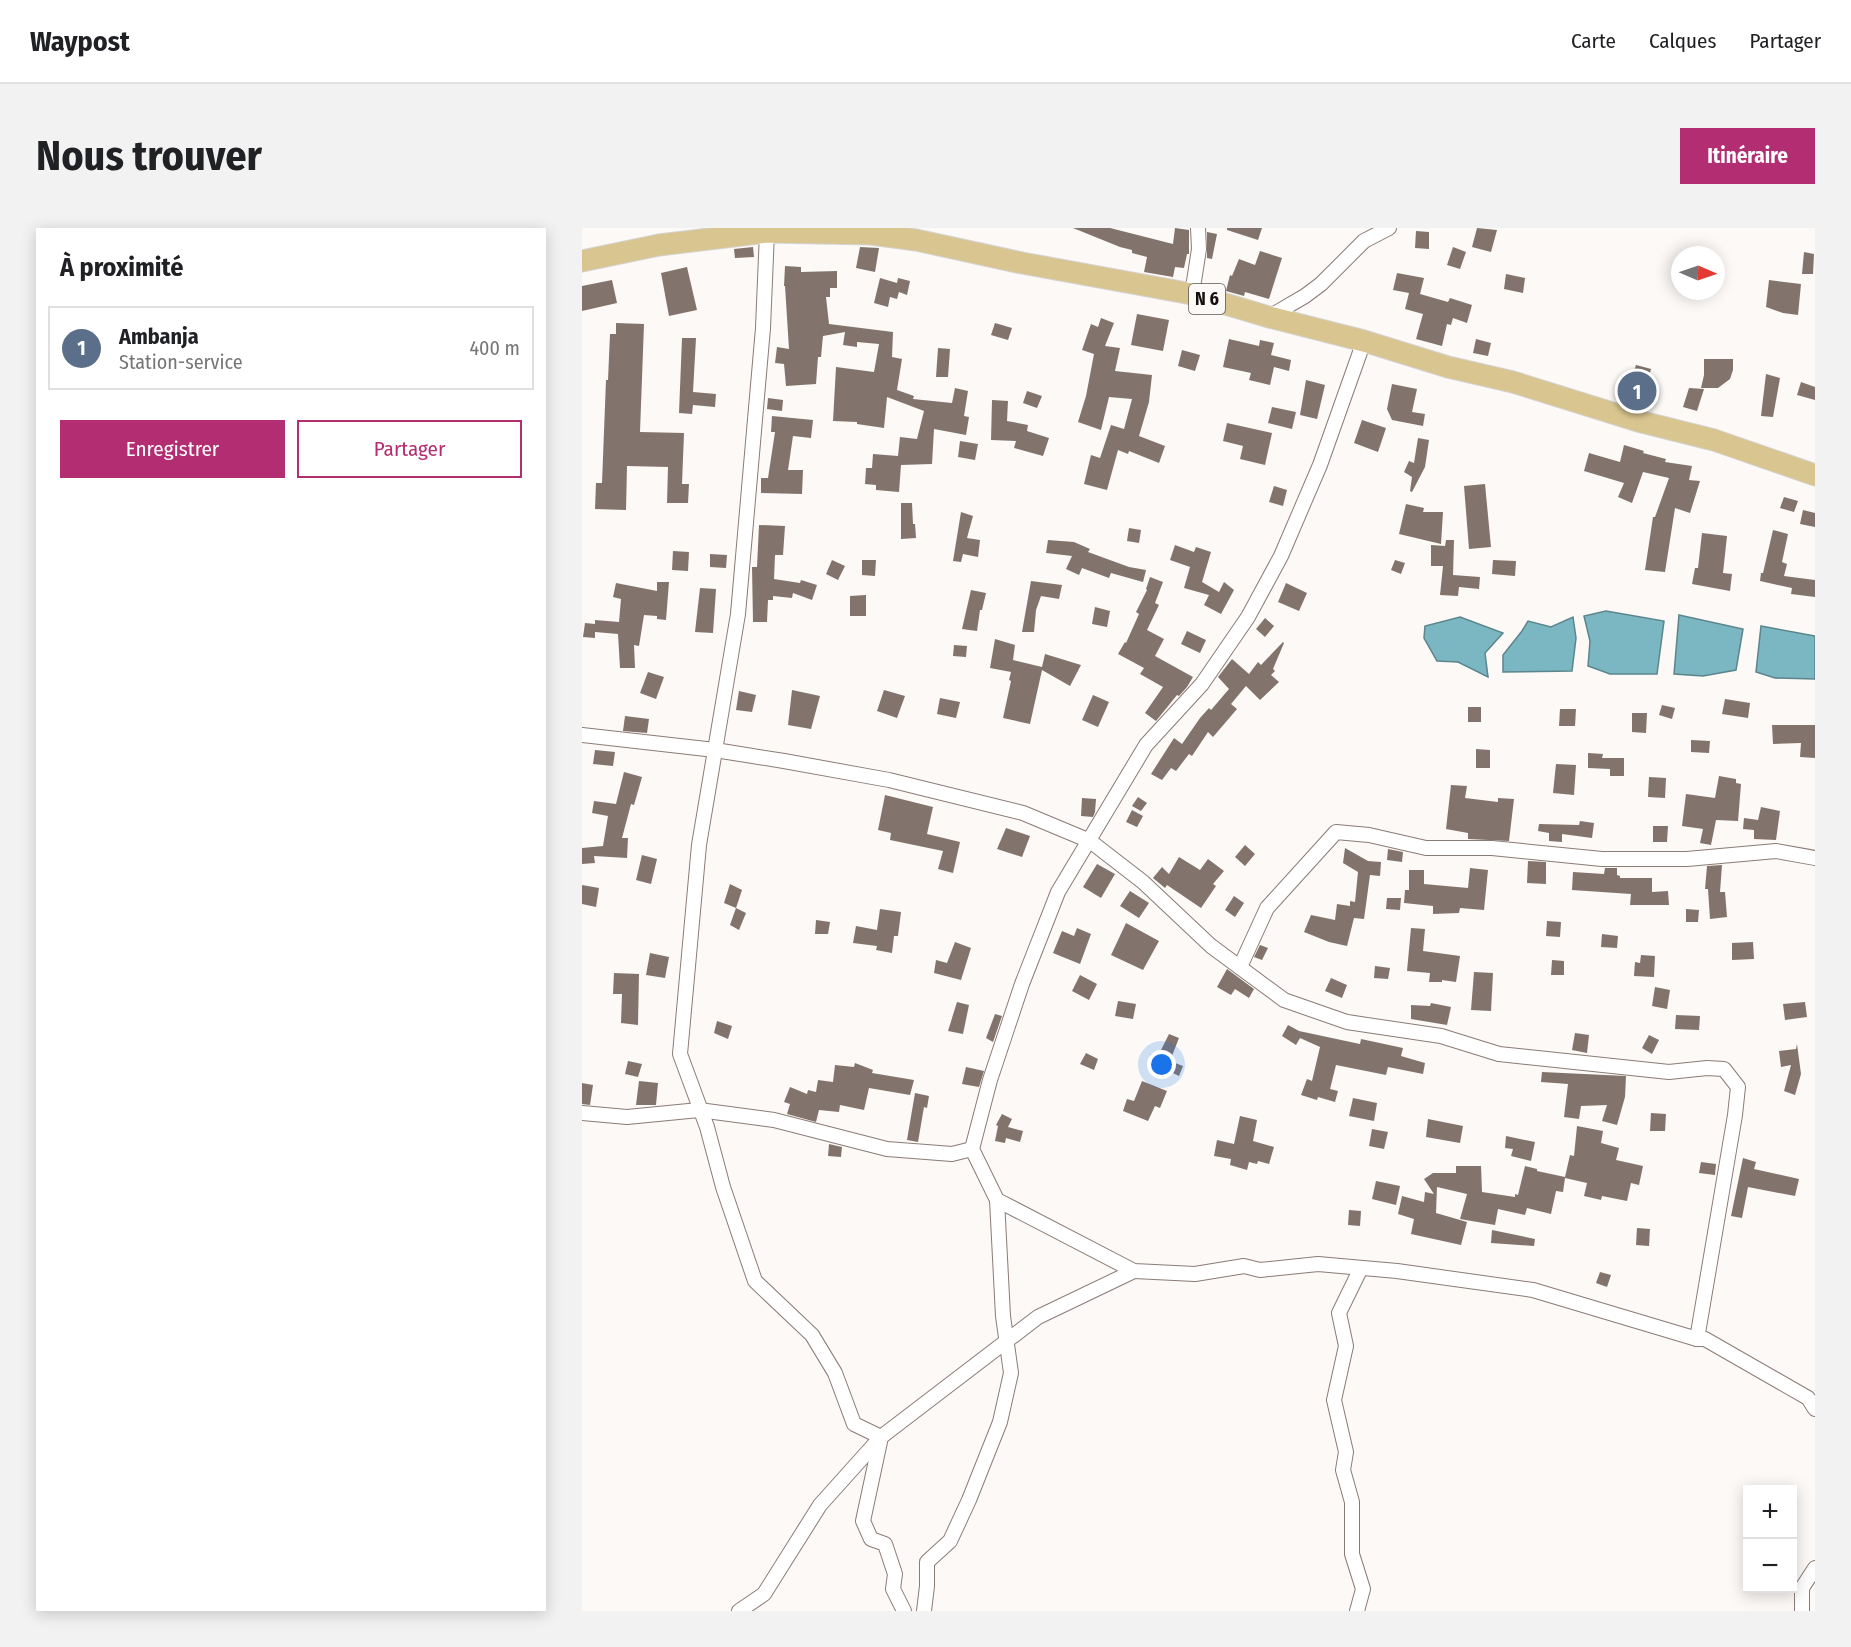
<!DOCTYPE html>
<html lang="fr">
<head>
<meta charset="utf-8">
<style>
  :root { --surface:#fff; --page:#f2f2f2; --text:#202124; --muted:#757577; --line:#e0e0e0; --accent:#b32d72 }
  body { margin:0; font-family:"Fira Sans Condensed",sans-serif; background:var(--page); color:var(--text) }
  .controls { position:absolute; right:18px; bottom:18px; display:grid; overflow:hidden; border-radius:0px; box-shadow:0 3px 15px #0003 }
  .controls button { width:54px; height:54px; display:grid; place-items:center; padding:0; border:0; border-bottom:2px solid var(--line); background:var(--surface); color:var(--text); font:30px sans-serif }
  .compass { position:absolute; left:1089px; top:18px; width:54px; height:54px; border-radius:50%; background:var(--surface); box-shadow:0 3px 15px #0003; rotate:92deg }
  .you { position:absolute; left:580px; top:837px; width:21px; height:21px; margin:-15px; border:4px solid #fff; border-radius:50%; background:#1a73e8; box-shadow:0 0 0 9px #1a73e833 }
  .badge { display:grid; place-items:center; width:39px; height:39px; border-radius:50%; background:var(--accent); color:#fff; font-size:20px; font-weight:700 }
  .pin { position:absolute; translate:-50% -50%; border:3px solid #fff; box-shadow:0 2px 6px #0006 }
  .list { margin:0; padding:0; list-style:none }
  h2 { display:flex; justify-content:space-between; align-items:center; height:78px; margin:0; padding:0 24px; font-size:26px }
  h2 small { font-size:20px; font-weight:400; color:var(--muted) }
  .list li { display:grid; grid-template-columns:39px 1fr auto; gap:18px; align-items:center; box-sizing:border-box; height:84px; margin:0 12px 12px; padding:0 12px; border:2px solid var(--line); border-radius:0px }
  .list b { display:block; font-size:22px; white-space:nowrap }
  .list p { margin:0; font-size:20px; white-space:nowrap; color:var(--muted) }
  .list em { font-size:20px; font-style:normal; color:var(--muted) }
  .actions { display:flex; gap:12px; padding:18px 24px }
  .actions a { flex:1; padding:14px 0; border:2px solid var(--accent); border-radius:0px; text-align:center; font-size:21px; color:var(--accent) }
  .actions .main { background:var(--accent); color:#fff }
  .map { position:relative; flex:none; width:1233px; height:1383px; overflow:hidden; border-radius:0px }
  header { display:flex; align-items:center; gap:36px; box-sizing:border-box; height:84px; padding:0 30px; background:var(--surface); border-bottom:2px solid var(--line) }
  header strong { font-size:28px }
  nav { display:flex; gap:33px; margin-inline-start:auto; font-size:21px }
  .intro { display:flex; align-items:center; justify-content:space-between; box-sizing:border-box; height:144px; padding:0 36px }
  h1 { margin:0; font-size:42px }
  .button { padding:15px 27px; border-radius:0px; background:var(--accent); color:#fff; font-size:21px; font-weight:700 }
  main { display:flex; gap:36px; padding:0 36px }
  aside { flex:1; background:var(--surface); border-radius:0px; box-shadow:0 3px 15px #0003 }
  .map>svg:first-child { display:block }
</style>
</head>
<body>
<header>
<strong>Waypost</strong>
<nav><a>Carte</a><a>Calques</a><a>Partager</a></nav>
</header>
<div class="intro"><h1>Nous trouver</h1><a class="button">Itinéraire</a></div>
<main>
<aside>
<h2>À proximité<small></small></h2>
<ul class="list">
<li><span class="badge" style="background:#5c6f8a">1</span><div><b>Ambanja</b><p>Station-service</p></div><em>400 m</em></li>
</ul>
<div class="actions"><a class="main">Enregistrer</a><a>Partager</a></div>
</aside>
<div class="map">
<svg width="1233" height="1383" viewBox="0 0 1233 1383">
  <rect width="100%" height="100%" fill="#fcf9f7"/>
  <g fill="#7ab7c2" stroke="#5c858c" stroke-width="1.5">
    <polygon points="1024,383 1082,393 1075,446 1028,446 1006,438 1008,413 1002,388"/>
    <polygon points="1097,387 1161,401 1154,442 1121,448 1092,446"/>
    <polygon points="878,389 921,405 903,425 906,449 876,434 855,433 842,410 843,398"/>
    <polygon points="991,389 994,410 990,443 921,444 921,427 940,403 946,393 969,399"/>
    <polygon points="1179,398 1233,408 1233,451 1193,450 1174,444"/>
  </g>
  <g fill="#82746c">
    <polygon points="491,0 528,0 591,16 593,0 607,2 607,26 605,26 602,40 593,39 591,49 562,44 565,29 550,25 550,22 538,19"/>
    <polygon points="645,0 680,0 676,12 645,2"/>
    <polygon points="895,0 915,2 909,24 890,19"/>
    <polygon points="834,3 847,4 847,21 833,20"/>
    <polygon points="625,4 635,6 630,31 625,30"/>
    <polygon points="171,19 172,29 153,30 152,21"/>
    <polygon points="278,19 297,20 293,44 274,40"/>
    <polygon points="871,19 884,24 878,41 865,37"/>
    <polygon points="678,23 700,30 687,71 663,64 662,68 644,63 648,47 650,48 657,31 673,37"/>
    <polygon points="1222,24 1232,26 1231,46 1220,46"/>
    <polygon points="203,38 219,39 219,44 255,43 255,60 248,60 248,69 244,69 247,96 311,104 310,129 320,131 315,162 332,168 331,171 370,175 373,160 386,163 382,188 387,189 384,207 352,201 350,236 319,237 317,264 294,262 294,257 283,256 284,240 290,240 291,226 316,228 318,209 335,211 342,183 305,169 302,200 275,196 275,194 251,193 254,139 292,144 297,116 275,114 275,119 261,117 263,104 241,108 239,129 236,129 234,156 204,158 202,136 193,135 195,119 207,121 203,58 202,58"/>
    <polygon points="105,39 115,82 87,88 79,45"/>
    <polygon points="815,45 842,50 838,66 866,74 868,70 890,77 885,95 871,90 869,97 865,96 860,118 834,111 841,86 823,81 827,65 811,62"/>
    <polygon points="924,46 943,50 941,65 922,61"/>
    <polygon points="298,50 315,55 316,50 328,53 325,67 317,64 315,71 308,69 306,79 292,75"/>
    <polygon points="30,52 35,75 0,83 0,58"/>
    <polygon points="1187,52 1219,56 1216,87 1201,85 1184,79"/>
    <polygon points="555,86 587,92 581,123 549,117"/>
    <polygon points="519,90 532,95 523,118 538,120 533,143 570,147 567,174 557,208 583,218 577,235 547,223 546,226 536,222 525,262 502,256 509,227 518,230 529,197 542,201 550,171 527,169 519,202 496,194 504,168 512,126 500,122 509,96 516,99"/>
    <polygon points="34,95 62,96 58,204 102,205 100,256 107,256 106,275 85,275 86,239 45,238 44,282 13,281 14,255 20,255 24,152 26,152 28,106 34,106"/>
    <polygon points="413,95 430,100 426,112 409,107"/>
    <polygon points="100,110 114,110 111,164 134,166 133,179 111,177 110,186 97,185"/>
    <polygon points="647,111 677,118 678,112 692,115 689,127 709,132 707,143 692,139 688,157 667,152 669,145 641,139"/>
    <polygon points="894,111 909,115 906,128 891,125"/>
    <polygon points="356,120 368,121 366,149 354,149"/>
    <polygon points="600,122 618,127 613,143 596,138"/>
    <polygon points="1122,131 1151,131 1151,142 1148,151 1136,160 1119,160 1122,147"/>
    <polygon points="1054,137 1069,141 1066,152 1051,147"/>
    <polygon points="1184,146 1198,150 1191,189 1179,188"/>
    <polygon points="724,152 743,157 735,191 718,187"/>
    <polygon points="1219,154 1233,159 1233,172 1215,167"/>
    <polygon points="810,156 835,161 830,184 843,186 841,198 810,192 805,181"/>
    <polygon points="1107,160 1122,161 1115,183 1101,179"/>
    <polygon points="445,163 460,168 455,180 441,175"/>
    <polygon points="186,170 201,172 200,183 185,181"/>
    <polygon points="410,172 426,173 425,193 446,197 445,203 467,210 461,228 432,220 434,213 409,212"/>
    <polygon points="690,179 714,184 710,201 686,195"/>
    <polygon points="190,188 231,192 229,210 211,208 206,242 221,242 220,266 179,265 179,250 186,250 193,204 189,204"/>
    <polygon points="780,192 804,200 796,224 772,215"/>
    <polygon points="645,195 690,205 683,237 658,231 661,218 641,213"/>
    <polygon points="836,210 847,212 843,239 830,264 828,263 830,249 822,244 827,233 832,235"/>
    <polygon points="378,213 396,216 393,232 376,229"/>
    <polygon points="1042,217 1062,223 1061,225 1084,231 1083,234 1110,238 1107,252 1118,253 1108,285 1093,280 1083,344 1063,342 1071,289 1073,289 1087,250 1061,244 1050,275 1036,269 1042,255 1002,243 1007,225 1038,234"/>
    <polygon points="903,256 909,319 887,321 882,258"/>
    <polygon points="692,258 705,262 701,278 687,274"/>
    <polygon points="1202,269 1216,273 1212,284 1198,280"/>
    <polygon points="319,275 330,275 331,296 333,296 334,310 319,311"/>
    <polygon points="824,276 842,280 841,284 861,284 859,316 817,306"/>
    <polygon points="1221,282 1233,285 1233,299 1218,296"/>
    <polygon points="379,284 391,288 385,310 398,312 396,329 381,326 379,334 371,333"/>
    <polygon points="177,297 203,298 201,327 193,327 192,351 218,355 219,352 235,357 230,372 211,365 210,370 191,368 191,372 186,372 185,394 171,394 170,339 175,339"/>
    <polygon points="547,300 559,302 557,315 545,313"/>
    <polygon points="1191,302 1206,306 1200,334 1205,336 1202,348 1233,352 1233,369 1209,366 1210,360 1178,353 1179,345 1181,345"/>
    <polygon points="1120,305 1145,308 1141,345 1150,346 1148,363 1110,356 1113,340 1116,340"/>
    <polygon points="466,312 492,314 508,321 506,324 547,339 564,342 561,354 529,345 527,350 500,340 497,347 484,341 490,328 464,325"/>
    <polygon points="864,312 872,312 871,347 898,349 897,361 877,359 876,368 858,367 861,338 849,338 849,317 863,318"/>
    <polygon points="593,317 612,324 614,319 629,324 620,354 637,364 642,354 652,362 639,386 622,377 627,367 602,360 608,339 588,332"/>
    <polygon points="91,323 107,324 106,343 90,342"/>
    <polygon points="128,326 145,327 144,340 128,339"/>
    <polygon points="250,332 263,338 256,352 244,346"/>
    <polygon points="280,332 294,332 293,348 280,347"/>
    <polygon points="813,332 823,335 819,346 809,342"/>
    <polygon points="911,332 934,333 933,348 910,346"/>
    <polygon points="568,349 581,354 573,375 577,377 565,402 582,411 573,428 611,449 605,459 597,468 595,467 574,493 563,485 581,459 558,446 562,440 536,426 543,414 544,415 557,386 554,384 565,362 564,361"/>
    <polygon points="449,353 480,357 477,371 459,368 454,382 452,404 440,404"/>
    <polygon points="75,354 87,354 84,392 75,391 75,388 62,387 57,418 52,417 53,440 38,440 36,406 13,404 13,410 1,409 3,395 13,396 13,392 37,394 39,371 31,369 34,355 75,363"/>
    <polygon points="704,355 725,365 717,383 696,374"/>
    <polygon points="118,360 134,361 131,405 113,404"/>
    <polygon points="389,362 404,365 400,382 398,382 395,403 380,401"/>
    <polygon points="284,367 284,388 268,388 268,368"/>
    <polygon points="513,379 528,383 525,399 510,396"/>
    <polygon points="683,390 692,398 683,409 674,401"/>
    <polygon points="605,403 624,412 618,425 599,416"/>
    <polygon points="413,411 433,417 431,432 460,439 463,426 499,437 488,458 460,442 448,496 421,490 429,453 427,452 429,444 408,440"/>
    <polygon points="701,414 702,415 691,441 693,443 689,447 697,454 678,472 664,458 649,476 655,481 631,509 626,504 610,528 607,526 594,543 589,540 580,552 569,546 592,510 600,516 618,490 627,480 629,482 647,461 636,449 650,431 667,446 676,434 679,437"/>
    <polygon points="372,417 385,418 384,429 371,428"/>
    <polygon points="66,444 82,449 74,471 58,465"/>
    <polygon points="210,462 238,468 229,501 206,497"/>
    <polygon points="302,462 323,468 315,490 295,483"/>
    <polygon points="157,463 174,467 170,484 154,482"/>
    <polygon points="511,467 527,474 516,499 500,492"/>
    <polygon points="358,470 378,474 374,490 355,486"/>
    <polygon points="1143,471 1168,475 1166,490 1140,486"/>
    <polygon points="1080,477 1093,480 1090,491 1077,487"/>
    <rect x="886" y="479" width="13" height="15"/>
    <polygon points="978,481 994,481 993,498 977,498"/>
    <polygon points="1050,485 1065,485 1064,505 1050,504"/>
    <polygon points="43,488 67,491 65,505 41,503"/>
    <polygon points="1190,497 1233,497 1233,530 1218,529 1219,515 1191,516"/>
    <polygon points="1109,512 1128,513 1127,525 1109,524"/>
    <polygon points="894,521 908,522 908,540 894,540"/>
    <polygon points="13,522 33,524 31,538 11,536"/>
    <polygon points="1006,525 1021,526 1020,530 1042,530 1042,548 1028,548 1028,541 1006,540"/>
    <polygon points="974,536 994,537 992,567 971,565"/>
    <polygon points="42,544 60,549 52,577 49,576 40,610 46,610 45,630 12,628 13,635 0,636 0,620 21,618 26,588 10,585 12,573 34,576"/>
    <polygon points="1137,548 1154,551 1154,555 1159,556 1156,593 1134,592 1129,617 1118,615 1121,601 1100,598 1104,566 1133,570"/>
    <polygon points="1067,549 1084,550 1083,570 1066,569"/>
    <polygon points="869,557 885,558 883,570 916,574 916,570 932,571 927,613 886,611 886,605 864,601"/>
    <polygon points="303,567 351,579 345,606 378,614 371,645 356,641 361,623 308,612 309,605 296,602"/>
    <polygon points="556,569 565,575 559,583 550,578"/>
    <polygon points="500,570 514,571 513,584 511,589 499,588"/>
    <polygon points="1179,579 1198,583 1194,612 1172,611 1172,602 1161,601 1162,590 1176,592"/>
    <polygon points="550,582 561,588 555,599 544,594"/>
    <polygon points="998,593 1012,595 1010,610 980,606 980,614 967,613 967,605 956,603 957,596 997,597"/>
    <polygon points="1071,598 1086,598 1085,614 1071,614"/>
    <polygon points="424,600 448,608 440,629 415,621"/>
    <polygon points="663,617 673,626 663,638 653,629"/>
    <polygon points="763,620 786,633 799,634 798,648 788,647 782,691 772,690 765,718 747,714 722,704 729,687 753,692 755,676 768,678 768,673 773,674 776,644 761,635"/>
    <polygon points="806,621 821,624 820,634 805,632"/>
    <polygon points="60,627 75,631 69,656 54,652"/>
    <polygon points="597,629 618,642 626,631 642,643 631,656 634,658 619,680 585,657 583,660 571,650 580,639 587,646"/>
    <polygon points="946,633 964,634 964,656 945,655"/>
    <polygon points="515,636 533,646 519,670 501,659"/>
    <polygon points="1140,637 1138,664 1143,664 1145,689 1128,691 1126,661 1123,661 1125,638"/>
    <polygon points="888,640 906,642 902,682 878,680 877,685 851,686 851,678 822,675 823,662 827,662 827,642 842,642 842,656 886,660"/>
    <polygon points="1023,640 1035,640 1035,647 1038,648 1038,650 1070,650 1070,664 1086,663 1087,677 1048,677 1049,666 990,662 991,644 1022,646"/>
    <polygon points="148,656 160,662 154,680 142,675"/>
    <polygon points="0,657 17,660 14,679 0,676"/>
    <polygon points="548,663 567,675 557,690 538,678"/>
    <polygon points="652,668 662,675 653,689 643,682"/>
    <polygon points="805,670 819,670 818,682 804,681"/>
    <polygon points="154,680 164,685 157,702 148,697"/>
    <polygon points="298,681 319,684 316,708 312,708 310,725 294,722 295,718 271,715 274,698 295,702"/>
    <polygon points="1104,681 1117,682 1116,694 1104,694"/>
    <polygon points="234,692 248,694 246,706 233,706"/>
    <polygon points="965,693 979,694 978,709 964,708"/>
    <polygon points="544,695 577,713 561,742 529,727"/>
    <polygon points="495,700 509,706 498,736 471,725 480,703 492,708"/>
    <polygon points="829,700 843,701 841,723 878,728 874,754 860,752 860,754 847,754 848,745 825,743"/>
    <polygon points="1020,706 1036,708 1035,720 1019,719"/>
    <polygon points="373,714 389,720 379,752 352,745 354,732 365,735"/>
    <polygon points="1171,714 1172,731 1150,732 1150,715"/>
    <polygon points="678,717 686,720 680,732 672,729"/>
    <polygon points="68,725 87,729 83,750 64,747"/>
    <polygon points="1059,727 1073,728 1072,749 1052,748 1053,734 1058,735"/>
    <polygon points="970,732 982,733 982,747 969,747"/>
    <polygon points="793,738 808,740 806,751 792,750"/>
    <polygon points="645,741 672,761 667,770 653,761 649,767 635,759"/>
    <polygon points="892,744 911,745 909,783 889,782"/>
    <polygon points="32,745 57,746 56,797 39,795 40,766 31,766"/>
    <polygon points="498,747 515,756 507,772 490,763"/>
    <polygon points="749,750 765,757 760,770 743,763"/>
    <polygon points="1073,759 1088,762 1085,781 1070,778"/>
    <polygon points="536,773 554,776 551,791 533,788"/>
    <polygon points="375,774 387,777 381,806 366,803"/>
    <polygon points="1223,774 1225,789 1203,792 1201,776"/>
    <polygon points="849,775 869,779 865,797 829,791 829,777 848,778"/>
    <polygon points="413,786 420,788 411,814 404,810"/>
    <polygon points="1094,787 1118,788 1117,802 1093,801"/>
    <polygon points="135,793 150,798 146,811 132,805"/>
    <polygon points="706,797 717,803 778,816 779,811 821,820 819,828 843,835 841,846 806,839 804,847 754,837 748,861 756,863 753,874 736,869 735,872 719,867 725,851 730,853 738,819 718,810 714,817 700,808"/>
    <polygon points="993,805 1007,807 1005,825 990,822"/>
    <polygon points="587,806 597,810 588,833 601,838 597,848 566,833 569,826 576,828"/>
    <polygon points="1067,807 1077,812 1070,826 1060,820"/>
    <polygon points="1215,816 1219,846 1213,867 1202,863 1209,837 1199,839 1197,823 1214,821"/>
    <polygon points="504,825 516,831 512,842 498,836"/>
    <polygon points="46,833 60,836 56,849 43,846"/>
    <polygon points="273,835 291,842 290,845 332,852 328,867 287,860 282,882 258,877 257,884 237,882 234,894 205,886 208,876 202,874 208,859 225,866 226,862 234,864 236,852 251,854 253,837 272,839"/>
    <polygon points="384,839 402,843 397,859 380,856"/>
    <polygon points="960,844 1044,848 1043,869 1035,897 1020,893 1025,877 999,878 997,891 982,889 986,856 959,854"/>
    <polygon points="57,853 76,855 74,877 54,877"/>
    <polygon points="560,853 585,863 578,880 573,878 566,893 541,883 545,871 552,873"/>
    <polygon points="0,855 11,857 8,877 0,876"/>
    <polygon points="333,865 347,868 345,880 342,879 336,914 325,912"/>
    <polygon points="771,870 795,875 792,893 767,888"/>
    <polygon points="1069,885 1084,886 1083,903 1068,903"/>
    <polygon points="420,886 430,891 426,899 441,903 438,914 424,910 423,915 413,913 416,898 414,897"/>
    <polygon points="658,888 675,892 671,913 692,919 687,936 676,933 675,936 667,934 665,942 648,937 649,931 632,928 635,912 652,916"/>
    <polygon points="846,891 881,898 878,915 844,909"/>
    <polygon points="995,898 1021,903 1019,915 1037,920 1034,932 1061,938 1057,957 1049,955 1045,973 1020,968 1019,972 1002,968 1005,955 983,950 981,964 974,963 969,986 945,980 943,987 916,981 913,997 878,991 885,966 855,959 854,985 885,994 879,1017 829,1006 832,991 816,986 820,968 842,974 843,964 852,966 842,951 851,945 874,945 874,938 899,938 900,964 933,969 933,966 936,967 943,938 955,941 955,943 983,949 988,927 992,928"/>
    <polygon points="790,901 806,904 802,921 787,918"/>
    <polygon points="924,908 953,914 949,933 929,928 931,921 923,920"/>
    <polygon points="247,916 260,919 259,929 246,928"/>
    <polygon points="1161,930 1174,934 1172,941 1217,951 1213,968 1166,959 1160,990 1149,988"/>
    <polygon points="1119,934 1134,936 1133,947 1117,945"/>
    <polygon points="794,953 818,958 814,977 790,971"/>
    <polygon points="767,982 779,983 778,998 766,997"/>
    <polygon points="1055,1000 1068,1001 1067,1018 1054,1017"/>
    <polygon points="910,1002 953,1011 952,1018 909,1015"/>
    <polygon points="1018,1044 1029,1047 1025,1059 1014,1055"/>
  </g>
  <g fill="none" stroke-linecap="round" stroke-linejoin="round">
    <g stroke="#8b7b75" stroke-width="16">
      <g id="street">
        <polyline points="185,4 181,100 156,386 117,617 98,826 125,899 141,959 173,1053 230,1107 253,1145 272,1196 299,1209 281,1293 289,1311 303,1316 313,1346 311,1361 322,1383"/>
        <polyline points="610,66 617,21 616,0"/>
        <polyline points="687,89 723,68 739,56 782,13 807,0"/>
        <polyline points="0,507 133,522 202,533 307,552 441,585 508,613 561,654 629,718 702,772 765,794 859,808 917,826 1087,844 1125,840 1142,841 1156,859 1153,887 1115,1111 951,1062 815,1043 736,1036 678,1042 662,1038 613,1046 552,1043 415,972 390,921 370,926 305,921 192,892 117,882 45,889 0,885"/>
        <polyline points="658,739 685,680 754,604 787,607 844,620 910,620 1020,631 1105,631 1194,623 1233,630"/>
        <polyline points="390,921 408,852 440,756 476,664 564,517 620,456 666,389 699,328 738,237 782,113"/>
        <polyline points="1115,1111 1123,1111 1226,1170 1233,1181"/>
        <polyline points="157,1383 182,1366 238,1277 299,1209 456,1089 552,1043"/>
        <polyline points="342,1383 345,1358 345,1334 368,1313 387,1272 418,1194 429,1145 421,1088 415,972"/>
        <polyline points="775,1383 781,1361 770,1326 770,1274 761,1242 764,1224 752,1172 764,1118 757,1085 779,1040"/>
        <polyline points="1220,1383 1220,1360 1233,1340"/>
      </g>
    </g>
    <g stroke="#d5d4d4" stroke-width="23">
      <polyline id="primary" points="0,33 77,17 185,4 289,6 334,12 440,35 610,66 687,89 782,113 866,139 931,154 1056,193 1132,212 1233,247"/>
    </g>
    <use href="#street" stroke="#fff" stroke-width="14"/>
    <use href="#primary" stroke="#d9c590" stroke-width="21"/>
  </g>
  <g text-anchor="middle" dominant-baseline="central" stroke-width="4.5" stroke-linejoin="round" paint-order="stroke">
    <rect fill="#fcf9f7" stroke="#5a5654" stroke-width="1.5" x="607" y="56" width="36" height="30" rx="4.5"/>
    <g font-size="18" font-weight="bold" fill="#15100e">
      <text x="625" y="71">N 6</text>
    </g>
  </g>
</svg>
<div class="controls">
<button>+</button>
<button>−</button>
</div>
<svg class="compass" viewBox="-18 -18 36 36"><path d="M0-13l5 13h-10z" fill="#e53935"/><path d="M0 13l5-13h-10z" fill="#757577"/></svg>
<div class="you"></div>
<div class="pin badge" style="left:1055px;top:163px;background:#5c6f8a">1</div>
</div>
</main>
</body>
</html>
